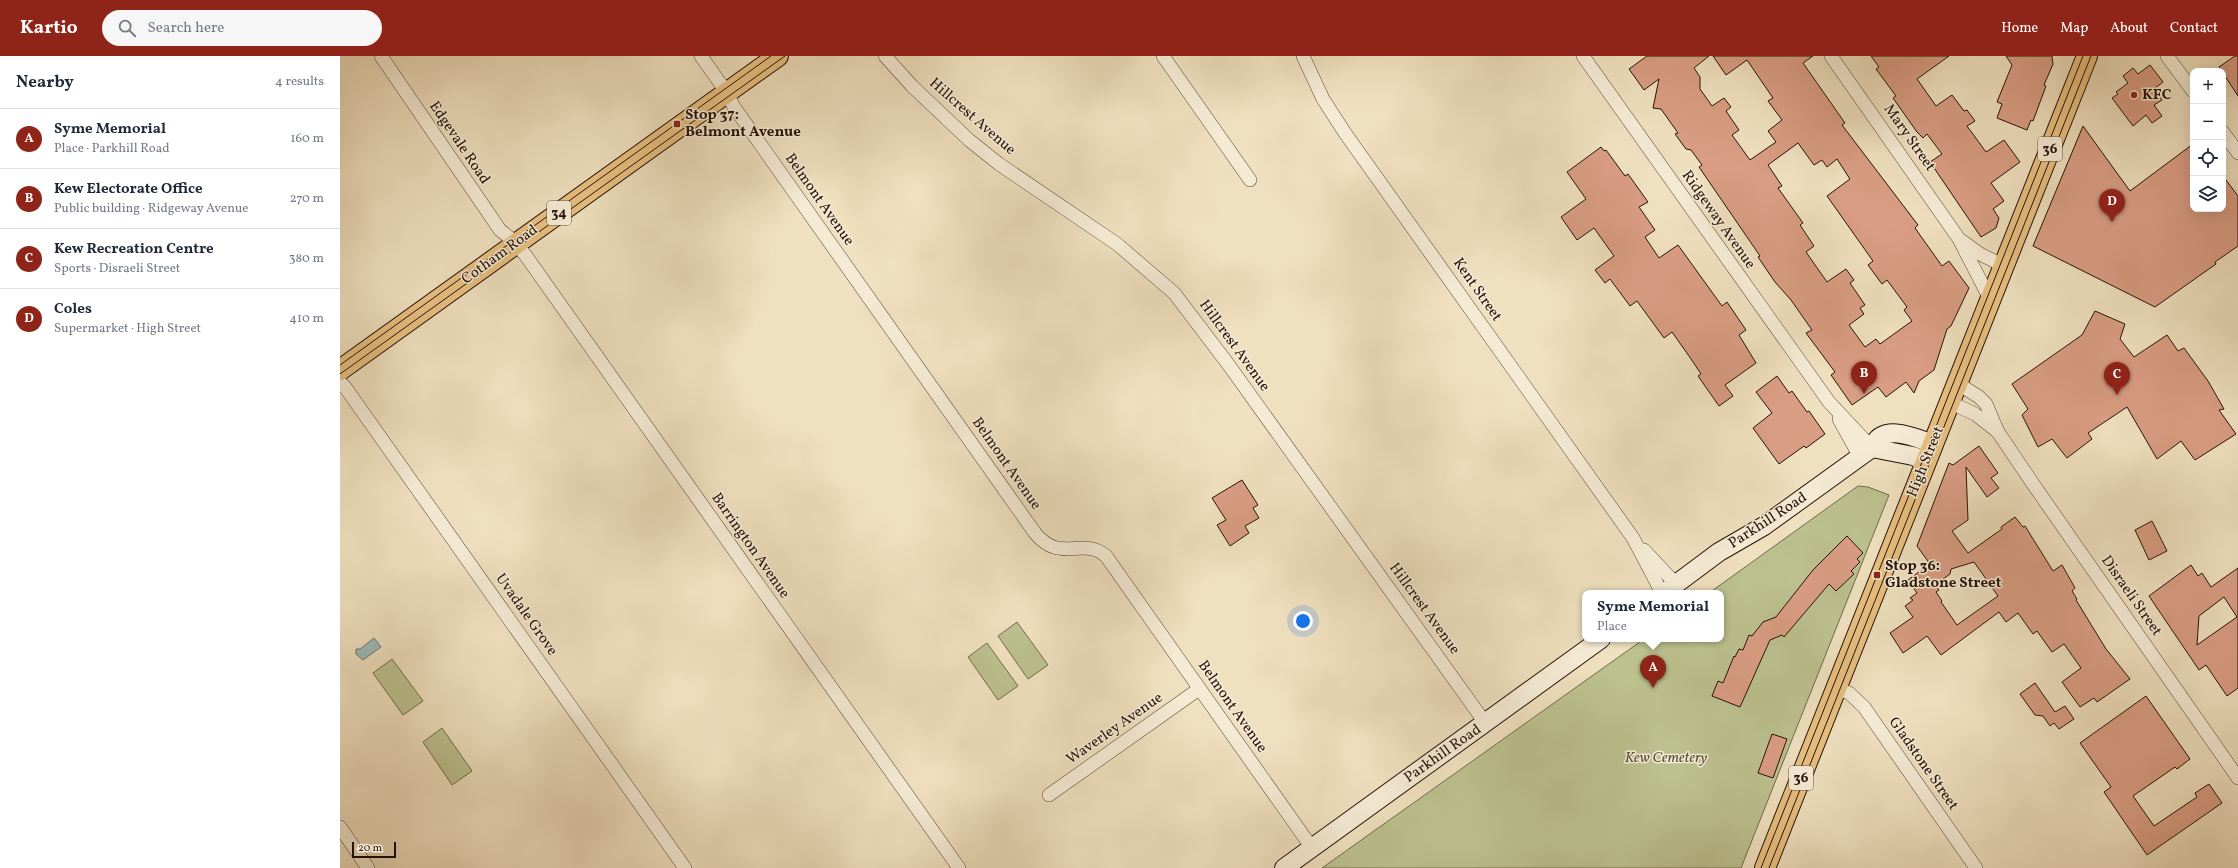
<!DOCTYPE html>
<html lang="en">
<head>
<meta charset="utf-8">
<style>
  :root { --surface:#fff; --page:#f6f6f7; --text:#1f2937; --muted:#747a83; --line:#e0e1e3; --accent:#8f2418 }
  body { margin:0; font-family:Vollkorn,serif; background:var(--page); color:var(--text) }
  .controls { position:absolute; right:12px; top:12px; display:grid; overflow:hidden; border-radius:8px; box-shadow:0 4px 16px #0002 }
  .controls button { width:36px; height:36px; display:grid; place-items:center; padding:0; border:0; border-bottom:1px solid var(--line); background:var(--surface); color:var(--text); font:20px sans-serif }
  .scale { position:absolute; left:12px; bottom:10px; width:44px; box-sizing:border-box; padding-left:4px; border:2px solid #251209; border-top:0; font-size:11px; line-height:14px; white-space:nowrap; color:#251209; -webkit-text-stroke:3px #f5ebd5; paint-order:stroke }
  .you { position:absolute; left:963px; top:565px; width:14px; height:14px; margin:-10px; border:3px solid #fff; border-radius:50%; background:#1a73e8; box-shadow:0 0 0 6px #1a73e833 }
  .badge { display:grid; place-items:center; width:26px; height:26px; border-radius:50%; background:var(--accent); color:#fff; font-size:13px; font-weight:700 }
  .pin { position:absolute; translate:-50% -33px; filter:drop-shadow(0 1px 2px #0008) }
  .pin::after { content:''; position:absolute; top:21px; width:14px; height:12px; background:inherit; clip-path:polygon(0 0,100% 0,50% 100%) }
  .popup { position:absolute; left:1242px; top:534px; width:142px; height:52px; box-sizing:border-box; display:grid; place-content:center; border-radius:8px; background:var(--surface); filter:drop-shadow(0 1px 3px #0005); font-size:13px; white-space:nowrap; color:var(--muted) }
  .popup b { font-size:15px; color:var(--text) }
  .popup::after { content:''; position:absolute; left:50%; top:100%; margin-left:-8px; border:8px solid transparent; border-top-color:var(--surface) }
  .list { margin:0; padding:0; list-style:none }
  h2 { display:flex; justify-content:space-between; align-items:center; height:52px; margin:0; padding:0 16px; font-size:17px }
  h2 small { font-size:13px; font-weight:400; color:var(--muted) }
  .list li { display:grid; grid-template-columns:26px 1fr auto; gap:12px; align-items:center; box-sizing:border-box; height:60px; padding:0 16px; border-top:1px solid var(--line) }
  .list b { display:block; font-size:15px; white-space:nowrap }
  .list p { margin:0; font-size:13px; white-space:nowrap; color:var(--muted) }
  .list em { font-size:13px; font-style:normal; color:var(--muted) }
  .icon { flex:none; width:22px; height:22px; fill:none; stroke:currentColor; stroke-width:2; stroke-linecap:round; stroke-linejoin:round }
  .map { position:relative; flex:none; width:1898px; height:812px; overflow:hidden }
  header { display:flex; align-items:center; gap:24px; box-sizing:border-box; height:56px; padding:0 20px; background:var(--accent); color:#fff }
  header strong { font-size:19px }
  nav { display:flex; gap:22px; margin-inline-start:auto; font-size:14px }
  .search { width:280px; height:36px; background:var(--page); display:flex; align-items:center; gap:10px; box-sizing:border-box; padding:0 14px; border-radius:22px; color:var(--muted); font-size:15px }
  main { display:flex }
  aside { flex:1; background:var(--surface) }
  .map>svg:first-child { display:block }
</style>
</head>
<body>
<header>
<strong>Kartio</strong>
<div class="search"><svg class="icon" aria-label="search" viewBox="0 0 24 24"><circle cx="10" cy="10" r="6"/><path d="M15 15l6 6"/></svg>Search here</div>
<nav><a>Home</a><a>Map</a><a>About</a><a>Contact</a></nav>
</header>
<main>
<aside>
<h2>Nearby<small>4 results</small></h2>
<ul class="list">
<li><span class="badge">A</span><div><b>Syme Memorial</b><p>Place · Parkhill Road</p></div><em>160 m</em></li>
<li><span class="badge">B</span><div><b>Kew Electorate Office</b><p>Public building · Ridgeway Avenue</p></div><em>270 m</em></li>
<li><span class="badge">C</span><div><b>Kew Recreation Centre</b><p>Sports · Disraeli Street</p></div><em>380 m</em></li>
<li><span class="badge">D</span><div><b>Coles</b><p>Supermarket · High Street</p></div><em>410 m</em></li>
</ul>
</aside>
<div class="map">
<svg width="1898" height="812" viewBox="0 0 1898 812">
  <rect width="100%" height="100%" fill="#efe0bf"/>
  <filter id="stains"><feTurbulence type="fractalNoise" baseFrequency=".005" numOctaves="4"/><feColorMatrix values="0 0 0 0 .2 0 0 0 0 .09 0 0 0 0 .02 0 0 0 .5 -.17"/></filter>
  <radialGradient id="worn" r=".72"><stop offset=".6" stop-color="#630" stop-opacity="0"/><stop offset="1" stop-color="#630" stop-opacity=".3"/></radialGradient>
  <g fill="#bcc18f" stroke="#706a4c">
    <polygon points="1518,430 1528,431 1549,439 1401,812 982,812 1304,583 1381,583 1381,537 1369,537"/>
    <polygon points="677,566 708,609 688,623 658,580"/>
    <polygon points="647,587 678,630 658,644 628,601"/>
    <polygon points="52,603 83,645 63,659 33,617"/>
    <polygon points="102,672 132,715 112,729 83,686"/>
  </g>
  <polygon fill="#9cbbba" stroke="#6c7773" points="34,582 41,591 23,604 16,598 16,593 20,593"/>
  <g fill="#d99d83" stroke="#251209" fill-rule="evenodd">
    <path d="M1307,0H1369L1354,12L1360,21V33L1372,50L1384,42L1391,51L1386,55L1399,74L1392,79L1410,104L1436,86L1428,75L1442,64L1428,45L1433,42L1407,4L1386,19L1373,0H1473L1463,7L1505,67L1502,69L1578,169L1575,172L1602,210L1609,205L1629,232L1611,270L1607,273L1594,314L1579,325L1574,337L1566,326L1546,341L1538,331L1512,349L1491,319L1495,316L1466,277L1472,274L1451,244L1435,226L1418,201L1420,200L1359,111L1362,109L1351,94L1346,93L1335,78L1338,77L1321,53L1313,52L1319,23L1304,34L1289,13ZM1458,87L1474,109L1482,104L1487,111L1497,103L1510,123L1487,140L1533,205L1528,209L1542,228L1547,224L1567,251L1564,254L1572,265L1540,288L1536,283L1525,291L1509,269L1524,258L1520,252L1525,249L1510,227L1514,224L1506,213L1487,226L1466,196L1474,190L1460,169L1463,167L1438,132L1442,130L1428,109Z"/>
    <polygon points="1531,0 1609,0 1577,23 1596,50 1612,39 1624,55 1627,54 1635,65 1627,70 1646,96 1664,84 1680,106 1651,127 1664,145 1653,153 1659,162 1656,172 1641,181 1590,106 1602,98 1587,78 1583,82 1577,76 1553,42 1556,40 1536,13 1539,11"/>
    <polygon points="1666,0 1712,0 1713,8 1704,29 1706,30 1693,65 1691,64 1687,74 1657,62 1662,48 1657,46 1672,9"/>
    <polygon points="1895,0 1898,0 1898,40 1879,11"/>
    <polygon points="1810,9 1823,26 1814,33 1822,44 1814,49 1822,60 1812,67 1806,59 1793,70 1772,42 1778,38 1776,36 1788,27 1783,20 1793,12 1798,18"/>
    <polygon points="1743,70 1790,135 1853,88 1853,153 1883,153 1883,120 1898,140 1898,190 1875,206 1876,208 1815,251 1693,190"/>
    <polygon points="1261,91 1264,95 1266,94 1285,120 1288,118 1308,146 1299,151 1315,174 1305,181 1319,202 1338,189 1382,250 1387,246 1406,274 1399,279 1416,307 1385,329 1393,340 1379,350 1358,320 1361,318 1349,300 1332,276 1324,282 1297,245 1290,250 1270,223 1265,227 1255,214 1274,200 1254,172 1237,184 1221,161 1246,143 1227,116"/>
    <polygon points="1755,255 1785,268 1780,283 1794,301 1827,279 1838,295 1844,292 1868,325 1884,353 1879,354 1896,378 1855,404 1841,385 1817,403 1787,351 1748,377 1752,383 1727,402 1712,383 1698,391 1682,359 1688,353 1672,328 1742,279"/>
    <polygon points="1437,320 1449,337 1452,335 1467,356 1469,355 1485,378 1466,392 1464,390 1439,408 1413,372 1432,357 1416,336"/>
    <path d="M1639,390L1658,417L1651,422L1659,432L1647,441L1626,411L1628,464L1612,475L1628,497L1662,473L1661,471L1675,461L1683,471L1685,470L1713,515L1722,509L1735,532L1732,535L1737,543L1736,544L1766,593L1790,623L1757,646L1754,642L1740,651L1722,626L1741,612L1724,588L1712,596L1697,575L1693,578L1678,557L1666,566L1659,556L1601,599L1587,580L1563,597L1550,577L1573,561L1565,550L1573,544L1570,542L1577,537L1568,524L1590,508L1577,490L1609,407L1613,409ZM1634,506L1658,540L1617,569L1601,546L1602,545L1596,536L1599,534L1595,529L1610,518L1611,513Z"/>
    <polygon points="902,424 918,449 913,452 919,462 905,470 909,477 890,490 877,469 886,464 872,442"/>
    <polygon points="1812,465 1827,495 1809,504 1795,474"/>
    <polygon points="1507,480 1523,497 1517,503 1520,506 1511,515 1514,518 1496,535 1489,528 1444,581 1442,579 1430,584 1400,651 1372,640 1378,625 1383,627 1394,600 1395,601 1399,593 1403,594 1409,579 1412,580 1423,566 1436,561 1473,514"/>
    <path d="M1851,509L1858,520L1862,517L1871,531L1898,512V632L1887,640L1866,609L1859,614L1809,540ZM1884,541L1897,561L1857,589L1859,560Z"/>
    <polygon points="1695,627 1715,656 1725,650 1734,663 1719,673 1714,667 1710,670 1703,660 1695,659 1680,638"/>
    <polygon points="1806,640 1850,703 1837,713 1835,711 1793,740 1814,770 1857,741 1855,737 1869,728 1882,747 1807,799 1764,736 1771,731 1740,687"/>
    <polygon points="1432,678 1447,683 1433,722 1418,717"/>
  </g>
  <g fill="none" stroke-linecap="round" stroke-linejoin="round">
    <g stroke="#584636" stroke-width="14">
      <g id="street">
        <polyline points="41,0 160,174 176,187 186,200 619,812"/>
        <path d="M361,0L385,34L394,51L695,477C720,508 743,480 766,500L972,792"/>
        <polyline points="545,0 572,30 629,84 659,108 777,188 834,237 888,308 1146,668"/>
        <polyline points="823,0 910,124"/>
        <polyline points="963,0 983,43 1005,77 1293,482 1322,537"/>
        <polyline points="1243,0 1489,346 1532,392"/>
        <polyline points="1491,0 1619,183 1650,243"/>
        <polyline points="1827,0 1853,35"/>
        <polyline points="1883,76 1898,97"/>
        <polyline points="1622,185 1640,198 1664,210"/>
        <polyline points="0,326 5,331 345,812"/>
        <polyline points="1617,327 1639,341 1646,348 1658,376 1693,428 1898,722"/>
        <polyline points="1609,346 1635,358 1658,376"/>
        <polyline points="1499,363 1520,401"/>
        <polyline points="1304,494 1336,528"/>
        <polyline points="1496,632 1509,637 1524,651 1636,812"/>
        <polyline points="709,739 859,633"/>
        <polyline points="0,771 28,812"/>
      </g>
    </g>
    <g stroke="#251209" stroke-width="20">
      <g id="secondary">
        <polyline points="1532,392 1573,400 1586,405"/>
        <path d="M1324,537L1379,496L1424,470L1532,392C1542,366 1574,381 1593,388"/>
        <polyline points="944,812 1261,583"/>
      </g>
    </g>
    <g stroke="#251209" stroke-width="22">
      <g id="primary">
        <polyline points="0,314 438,0"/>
        <polyline points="1425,812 1747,0"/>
      </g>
    </g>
    <use href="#street" stroke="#f5ebd5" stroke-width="13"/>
    <use href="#secondary" stroke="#f5ebd5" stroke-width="18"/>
    <use href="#primary" stroke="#e8c080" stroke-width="20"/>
    <g stroke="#251209" stroke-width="1">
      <polyline points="0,309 431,0"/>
      <polyline points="0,318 445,0"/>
      <polyline points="1421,812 1743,0"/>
      <polyline points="1429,812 1751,0"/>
    </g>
  </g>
  <g fill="#8f2418" stroke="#f5ebd5" stroke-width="1.5">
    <circle cx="1794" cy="39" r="4"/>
    <rect x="333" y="64" width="8" height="8" rx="2"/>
    <rect x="1533" y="515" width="8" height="8" rx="2"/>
  </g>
  <g text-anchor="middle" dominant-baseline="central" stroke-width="3" stroke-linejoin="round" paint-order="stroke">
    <g fill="#f5ebd5" stroke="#635346" stroke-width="1">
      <rect x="1698" y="81" width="24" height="24" rx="3"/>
      <rect x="207" y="145" width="24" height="24" rx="3"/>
      <rect x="1449" y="710" width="24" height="24" rx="3"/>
    </g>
    <g font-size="14" font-weight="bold" fill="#251209">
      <text x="1710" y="93">36</text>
      <text x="219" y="157">34</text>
      <text x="1461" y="722">36</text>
    </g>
    <g font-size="15" font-weight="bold" fill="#251209" stroke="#f5ebd5" text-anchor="start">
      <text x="1802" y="39">KFC</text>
      <text x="345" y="59">Stop 37:<tspan x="345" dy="17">Belmont Avenue</tspan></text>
      <text x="1545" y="510">Stop 36:<tspan x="1545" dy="17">Gladstone Street</tspan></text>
    </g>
    <g font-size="15" fill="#251209" stroke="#f5ebd5">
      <text transform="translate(632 61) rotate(41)">Hillcrest Avenue</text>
      <text transform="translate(1569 82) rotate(55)">Mary Street</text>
      <text transform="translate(119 87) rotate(56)">Edgevale Road</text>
      <text transform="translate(479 144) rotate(55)">Belmont Avenue</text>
      <text transform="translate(1378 164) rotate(55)">Ridgeway Avenue</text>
      <text transform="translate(160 199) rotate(-36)">Cotham Road</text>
      <text transform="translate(1137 234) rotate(55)">Kent Street</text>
      <text transform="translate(894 290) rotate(54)">Hillcrest Avenue</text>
      <text transform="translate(1586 406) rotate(-68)">High Street</text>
      <text transform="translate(666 408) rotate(55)">Belmont Avenue</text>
      <text transform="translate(1428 465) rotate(-33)">Parkhill Road</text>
      <text transform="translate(410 490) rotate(55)">Barrington Avenue</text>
      <text transform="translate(1791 540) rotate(55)">Disraeli Street</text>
      <text transform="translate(1084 553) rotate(54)">Hillcrest Avenue</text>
      <text transform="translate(186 559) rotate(55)">Uvadale Grove</text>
      <text transform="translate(892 651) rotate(55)">Belmont Avenue</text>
      <text transform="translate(775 673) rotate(-35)">Waverley Avenue</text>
      <text transform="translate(1103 698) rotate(-35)">Parkhill Road</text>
      <text transform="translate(1583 708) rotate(55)">Gladstone Street</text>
    </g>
    <g font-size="15" font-style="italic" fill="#5a4f38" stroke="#f5ebd5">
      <text x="1326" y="702">Kew Cemetery</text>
    </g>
  </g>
  <rect width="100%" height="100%" filter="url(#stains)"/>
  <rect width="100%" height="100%" fill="url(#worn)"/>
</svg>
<div class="controls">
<button>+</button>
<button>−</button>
<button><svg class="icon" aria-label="locate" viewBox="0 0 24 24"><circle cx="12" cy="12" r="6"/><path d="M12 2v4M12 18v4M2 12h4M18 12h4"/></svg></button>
<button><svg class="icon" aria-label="layers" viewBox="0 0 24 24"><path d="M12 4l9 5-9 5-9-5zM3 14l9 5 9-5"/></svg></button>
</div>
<div class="scale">20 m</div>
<div class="you"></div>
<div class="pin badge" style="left:1313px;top:632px">A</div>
<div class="popup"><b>Syme Memorial</b>Place</div>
<div class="pin badge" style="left:1524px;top:338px">B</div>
<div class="pin badge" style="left:1777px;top:339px">C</div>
<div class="pin badge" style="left:1772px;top:166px">D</div>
</div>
</main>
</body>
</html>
